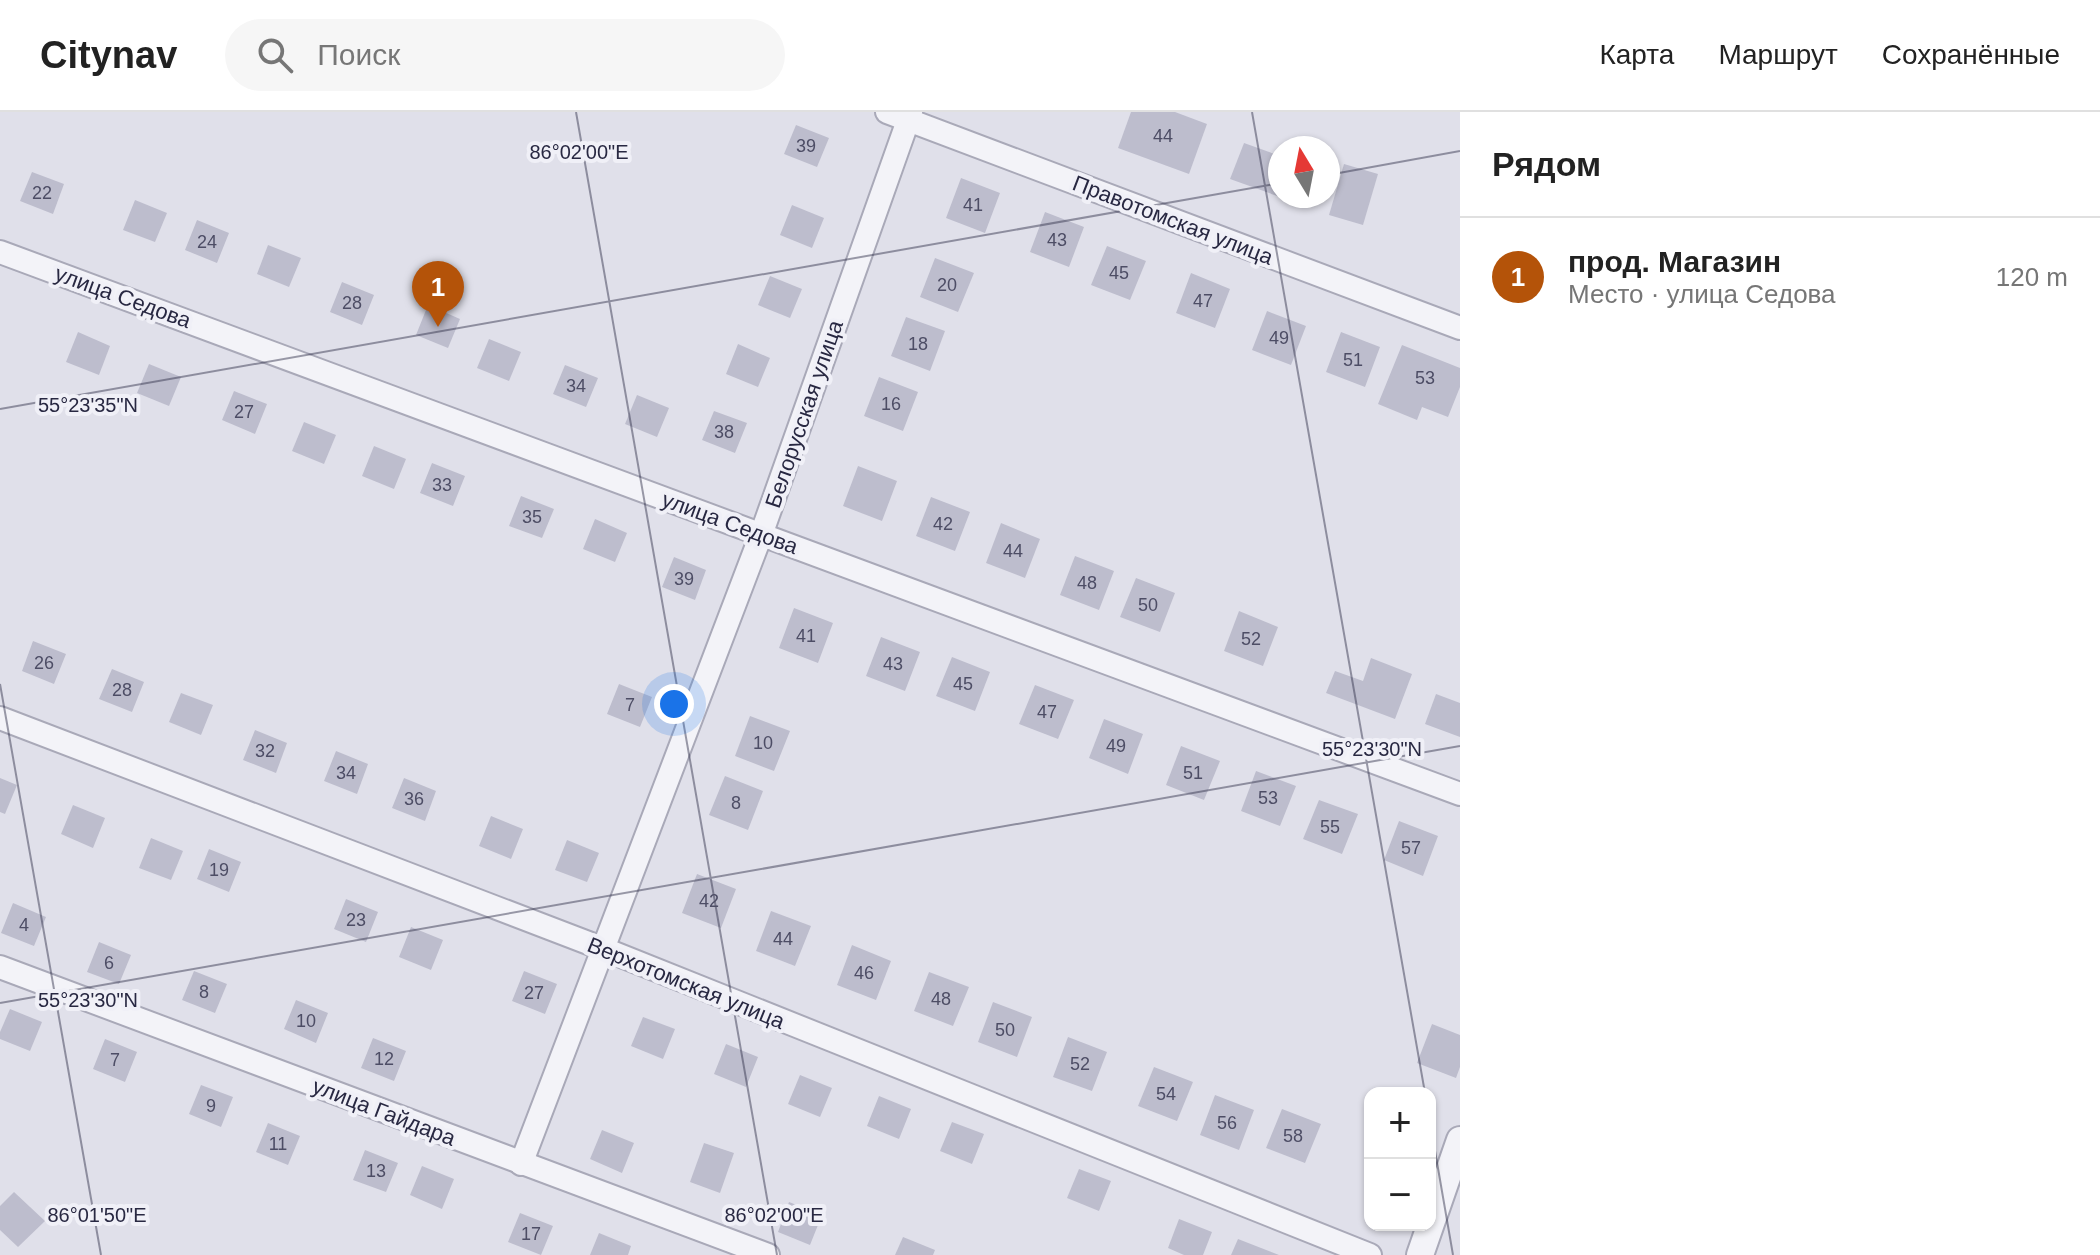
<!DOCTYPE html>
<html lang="ru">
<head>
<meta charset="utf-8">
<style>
  :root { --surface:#fff; --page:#f6f6f6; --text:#222; --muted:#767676; --line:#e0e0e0; --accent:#b45309 }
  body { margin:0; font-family:Arial,sans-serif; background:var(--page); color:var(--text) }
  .controls { position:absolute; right:24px; bottom:24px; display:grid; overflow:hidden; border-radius:16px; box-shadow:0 2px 6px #0004 }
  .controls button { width:72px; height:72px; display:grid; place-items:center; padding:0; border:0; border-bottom:2px solid var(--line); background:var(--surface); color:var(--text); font:40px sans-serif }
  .compass { position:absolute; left:1268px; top:24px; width:72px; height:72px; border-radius:50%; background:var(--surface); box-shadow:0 2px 6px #0004; rotate:350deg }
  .you { position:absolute; left:674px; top:592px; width:28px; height:28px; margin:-20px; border:6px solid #fff; border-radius:50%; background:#1a73e8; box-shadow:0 0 0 12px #1a73e833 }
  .badge { display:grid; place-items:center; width:52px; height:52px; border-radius:50%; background:var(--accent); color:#fff; font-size:26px; font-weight:700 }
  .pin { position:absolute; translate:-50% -66px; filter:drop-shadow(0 2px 4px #0008) }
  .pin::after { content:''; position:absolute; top:42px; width:28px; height:24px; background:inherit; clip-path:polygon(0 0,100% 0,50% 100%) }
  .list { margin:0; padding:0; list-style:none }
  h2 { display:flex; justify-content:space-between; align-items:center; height:104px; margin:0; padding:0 32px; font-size:34px }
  h2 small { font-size:26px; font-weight:400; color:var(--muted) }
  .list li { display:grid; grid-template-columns:52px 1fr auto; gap:24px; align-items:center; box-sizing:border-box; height:120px; padding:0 32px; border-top:2px solid var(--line) }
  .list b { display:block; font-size:30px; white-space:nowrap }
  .list p { margin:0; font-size:26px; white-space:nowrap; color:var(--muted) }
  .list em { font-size:26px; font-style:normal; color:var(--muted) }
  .icon { flex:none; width:44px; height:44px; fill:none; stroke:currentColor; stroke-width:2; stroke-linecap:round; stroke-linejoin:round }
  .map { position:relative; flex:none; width:1460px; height:1143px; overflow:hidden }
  header { display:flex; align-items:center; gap:48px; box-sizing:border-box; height:112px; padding:0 40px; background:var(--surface); border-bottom:2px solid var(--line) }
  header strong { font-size:38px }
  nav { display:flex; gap:44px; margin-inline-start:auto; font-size:28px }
  .search { width:560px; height:72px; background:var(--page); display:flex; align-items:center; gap:20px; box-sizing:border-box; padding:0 28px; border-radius:44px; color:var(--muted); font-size:30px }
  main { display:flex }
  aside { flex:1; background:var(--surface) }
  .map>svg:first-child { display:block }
</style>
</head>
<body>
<header>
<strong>Citynav</strong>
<div class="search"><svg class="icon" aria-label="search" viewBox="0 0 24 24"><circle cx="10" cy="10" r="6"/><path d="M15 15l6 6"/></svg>Поиск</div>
<nav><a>Карта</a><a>Маршрут</a><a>Сохранённые</a></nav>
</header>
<main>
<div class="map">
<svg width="1460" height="1143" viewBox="0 0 1460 1143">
  <rect width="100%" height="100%" fill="#e0e0ea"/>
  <g fill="#bdbdcd">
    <polygon points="1131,0 1175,0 1207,12 1189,62 1118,36"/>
    <polygon points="796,13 829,26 817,55 784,42"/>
    <polygon points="1244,31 1280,44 1280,85 1230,67"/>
    <polygon points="1344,52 1378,62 1363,113 1329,103"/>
    <polygon points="32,60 64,72 53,102 20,89"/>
    <polygon points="961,66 1000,81 985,121 946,106"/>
    <polygon points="135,88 167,101 155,130 123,118"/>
    <polygon points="792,93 824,106 812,136 780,123"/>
    <polygon points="1045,100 1084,115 1069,155 1030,140"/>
    <polygon points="197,108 229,121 217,151 185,138"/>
    <polygon points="268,133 301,146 289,175 257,162"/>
    <polygon points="1107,134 1146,149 1130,188 1091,173"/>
    <polygon points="935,146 974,161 958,200 920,185"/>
    <polygon points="1191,161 1230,177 1215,216 1176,201"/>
    <polygon points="770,164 802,177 790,206 758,193"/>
    <polygon points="342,170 374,183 362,213 330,200"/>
    <polygon points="428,193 460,207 448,236 416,223"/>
    <polygon points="1267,199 1306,214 1291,253 1252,238"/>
    <polygon points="906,205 945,219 930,259 891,244"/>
    <polygon points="78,220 110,234 99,263 66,250"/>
    <polygon points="1341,220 1380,235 1365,275 1326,260"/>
    <polygon points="489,227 521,240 509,269 477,256"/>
    <polygon points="738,232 770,246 758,275 726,262"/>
    <polygon points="1402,233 1460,256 1460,275 1448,305 1422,295 1417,308 1378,292"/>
    <polygon points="149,252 181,265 169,294 137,281"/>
    <polygon points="565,253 598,266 586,295 553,282"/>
    <polygon points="879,265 918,280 903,319 864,304"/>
    <polygon points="234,279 267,292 255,322 222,308"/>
    <polygon points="637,283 669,296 657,325 625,312"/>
    <polygon points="714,299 747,311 735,341 702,328"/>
    <polygon points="304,310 336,323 324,352 292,339"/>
    <polygon points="374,334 406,347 394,377 362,364"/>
    <polygon points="432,351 465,364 453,394 420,381"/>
    <polygon points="858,354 897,369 882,409 843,394"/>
    <polygon points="521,384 554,397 542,426 509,414"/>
    <polygon points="931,385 970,400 955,439 916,424"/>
    <polygon points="595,407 627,421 615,450 583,437"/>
    <polygon points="1001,411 1040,427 1025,466 986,451"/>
    <polygon points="1075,444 1114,459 1099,498 1060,483"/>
    <polygon points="674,445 706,458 695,488 662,475"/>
    <polygon points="1136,466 1175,481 1160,520 1120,505"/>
    <polygon points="794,496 833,511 818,551 779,536"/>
    <polygon points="1239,499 1278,515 1263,554 1224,539"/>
    <polygon points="881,525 920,540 905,579 866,564"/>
    <polygon points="33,529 66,542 54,572 22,559"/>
    <polygon points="952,545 990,560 975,599 936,584"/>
    <polygon points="1371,546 1412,562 1395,607 1326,581 1335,559 1363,569"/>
    <polygon points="112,557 144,570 132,600 99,587"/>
    <polygon points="619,572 652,585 640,615 607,602"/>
    <polygon points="1035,573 1074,588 1058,627 1019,612"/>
    <polygon points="181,581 213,593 201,623 169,610"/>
    <polygon points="1436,582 1460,591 1460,625 1425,612"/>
    <polygon points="750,604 790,619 774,659 735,644"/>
    <polygon points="1104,607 1143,622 1128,662 1089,646"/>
    <polygon points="255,618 287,631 276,661 243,648"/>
    <polygon points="1181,634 1220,649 1204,688 1166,673"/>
    <polygon points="336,639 368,652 357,682 324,669"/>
    <polygon points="1256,659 1296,674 1280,714 1241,699"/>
    <polygon points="725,664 763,679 748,718 709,703"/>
    <polygon points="0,666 17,673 5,702 0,700"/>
    <polygon points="404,666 436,679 425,709 392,696"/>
    <polygon points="1319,688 1358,702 1342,742 1303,727"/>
    <polygon points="73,693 105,706 93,736 61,722"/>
    <polygon points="491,704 523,717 511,747 479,734"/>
    <polygon points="1399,709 1438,724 1423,764 1384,748"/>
    <polygon points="151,726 183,739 171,768 139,756"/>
    <polygon points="567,728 599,741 587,770 555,758"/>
    <polygon points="209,737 241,750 229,780 197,767"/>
    <polygon points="697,762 736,777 721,816 682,801"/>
    <polygon points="346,787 378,800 366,830 334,817"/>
    <polygon points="13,791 46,805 34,834 1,821"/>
    <polygon points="771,799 811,814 795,854 756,839"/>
    <polygon points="411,815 443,828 431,858 399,845"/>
    <polygon points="99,830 131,843 119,872 87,860"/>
    <polygon points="852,833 891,849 876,888 837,873"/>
    <polygon points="194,859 227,872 215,901 182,888"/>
    <polygon points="524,859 557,872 545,902 512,889"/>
    <polygon points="929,860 969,875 953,914 914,899"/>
    <polygon points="296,888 328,901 316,931 284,917"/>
    <polygon points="993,890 1032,905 1017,945 978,930"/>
    <polygon points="10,897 42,910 30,939 0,927 0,920"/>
    <polygon points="643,905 675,917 663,947 631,934"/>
    <polygon points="1432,912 1460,923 1460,955 1456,966 1417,951"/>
    <polygon points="1068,925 1107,940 1092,979 1053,965"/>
    <polygon points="373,926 406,939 394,969 361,956"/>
    <polygon points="105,927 137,940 125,970 93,957"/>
    <polygon points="726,932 758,945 746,975 714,962"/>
    <polygon points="1154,955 1193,970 1177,1009 1138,994"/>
    <polygon points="800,963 832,976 820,1005 788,992"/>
    <polygon points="201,973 233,985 221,1015 189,1002"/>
    <polygon points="1215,983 1254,998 1239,1038 1200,1023"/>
    <polygon points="879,984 911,997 899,1027 867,1014"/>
    <polygon points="1282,997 1321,1012 1305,1051 1266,1036"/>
    <polygon points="952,1010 984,1022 972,1052 940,1039"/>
    <polygon points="268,1011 300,1024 288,1053 256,1040"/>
    <polygon points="602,1018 634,1031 622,1061 590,1047"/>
    <polygon points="704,1031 734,1041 720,1081 690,1070"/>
    <polygon points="365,1038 398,1051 386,1080 353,1068"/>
    <polygon points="422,1054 454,1067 442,1097 410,1083"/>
    <polygon points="1079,1057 1111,1069 1099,1099 1067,1086"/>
    <polygon points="14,1080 45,1109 18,1135 0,1118 0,1094"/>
    <polygon points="789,1090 822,1103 810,1133 778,1120"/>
    <polygon points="520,1101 553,1114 541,1143 508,1130"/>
    <polygon points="1179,1107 1212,1120 1203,1143 1184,1143 1168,1136"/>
    <polygon points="599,1121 631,1134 628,1143 590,1143"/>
    <polygon points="903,1125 935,1138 933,1143 895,1143"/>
    <polygon points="1238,1127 1279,1143 1231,1143"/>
  </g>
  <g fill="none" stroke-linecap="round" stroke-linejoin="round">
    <g stroke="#a9a9b8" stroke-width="26">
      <g id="minor">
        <polyline points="887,0 1460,216"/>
        <polyline points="0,140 1460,682"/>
        <polyline points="0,606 604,837 1370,1143"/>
        <polyline points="0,855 768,1143"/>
        <polyline points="521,1052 761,423 911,0"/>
      </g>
    </g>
    <g stroke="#a9a9b8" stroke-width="30">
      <polyline id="tertiary" points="1420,1143 1460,1028"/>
    </g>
    <use href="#minor" stroke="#f3f3f8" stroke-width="22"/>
    <use href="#tertiary" stroke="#f3f3f8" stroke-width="26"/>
  </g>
  <path fill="none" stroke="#282842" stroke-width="2" stroke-opacity="0.45" d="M576,0L777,1143M1252,0L1425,981M1328,63L1460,39M0,297L1280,71M0,572L101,1143M0,891L1460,634M1430,1010L1453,1143"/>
  <g text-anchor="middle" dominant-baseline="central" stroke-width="8" stroke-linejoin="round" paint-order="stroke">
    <g font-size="18" fill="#4d4d65">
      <text x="1163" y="24">44</text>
      <text x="806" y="34">39</text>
      <text x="42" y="81">22</text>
      <text x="973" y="93">41</text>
      <text x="1057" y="128">43</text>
      <text x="207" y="130">24</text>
      <text x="1119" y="161">45</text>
      <text x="947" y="173">20</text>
      <text x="1203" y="189">47</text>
      <text x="352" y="191">28</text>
      <text x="1279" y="226">49</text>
      <text x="918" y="232">18</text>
      <text x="1353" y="248">51</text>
      <text x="1425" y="266">53</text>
      <text x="576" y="274">34</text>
      <text x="891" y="292">16</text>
      <text x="244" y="300">27</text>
      <text x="724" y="320">38</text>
      <text x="442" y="373">33</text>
      <text x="532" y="405">35</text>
      <text x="943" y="412">42</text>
      <text x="1013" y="439">44</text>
      <text x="684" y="467">39</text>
      <text x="1087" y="471">48</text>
      <text x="1148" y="493">50</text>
      <text x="806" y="524">41</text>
      <text x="1251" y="527">52</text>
      <text x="44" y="551">26</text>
      <text x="893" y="552">43</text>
      <text x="963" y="572">45</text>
      <text x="122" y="578">28</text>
      <text x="630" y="593">7</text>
      <text x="1047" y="600">47</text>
      <text x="763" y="631">10</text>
      <text x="1116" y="634">49</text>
      <text x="265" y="639">32</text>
      <text x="346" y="661">34</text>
      <text x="1193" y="661">51</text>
      <text x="1268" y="686">53</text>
      <text x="414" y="687">36</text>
      <text x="736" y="691">8</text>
      <text x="1330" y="715">55</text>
      <text x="1411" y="736">57</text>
      <text x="219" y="758">19</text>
      <text x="709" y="789">42</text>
      <text x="356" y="808">23</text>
      <text x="24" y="813">4</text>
      <text x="783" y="827">44</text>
      <text x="109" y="851">6</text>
      <text x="864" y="861">46</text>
      <text x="204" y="880">8</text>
      <text x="534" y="881">27</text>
      <text x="941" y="887">48</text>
      <text x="306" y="909">10</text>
      <text x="1005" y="918">50</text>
      <text x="384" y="947">12</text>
      <text x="115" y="948">7</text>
      <text x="1080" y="952">52</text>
      <text x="1166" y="982">54</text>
      <text x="211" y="994">9</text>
      <text x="1227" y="1011">56</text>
      <text x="1293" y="1024">58</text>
      <text x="278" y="1032">11</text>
      <text x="376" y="1059">13</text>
      <text x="531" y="1122">17</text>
    </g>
    <g font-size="22" fill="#282842" stroke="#f0f0f7">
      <text transform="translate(1173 108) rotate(21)">Правотомская улица</text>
      <text transform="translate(123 185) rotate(20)">улица Седова</text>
      <text transform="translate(804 302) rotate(-71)">Белорусская улица</text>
      <text transform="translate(730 411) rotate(20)">улица Седова</text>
      <text transform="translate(686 871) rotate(22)">Верхотомская улица</text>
      <text transform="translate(384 1000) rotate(21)">улица Гайдара</text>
    </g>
  </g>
  <g font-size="20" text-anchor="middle" fill="#282842" stroke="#f0f0f7" stroke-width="8" stroke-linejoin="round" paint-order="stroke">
    <text x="579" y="47">86°02'00"E</text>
    <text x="88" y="300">55°23'35"N</text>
    <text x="1372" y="644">55°23'30"N</text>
    <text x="88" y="895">55°23'30"N</text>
    <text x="97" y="1110">86°01'50"E</text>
    <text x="774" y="1110">86°02'00"E</text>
  </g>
</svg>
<div class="controls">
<button>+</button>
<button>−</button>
</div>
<svg class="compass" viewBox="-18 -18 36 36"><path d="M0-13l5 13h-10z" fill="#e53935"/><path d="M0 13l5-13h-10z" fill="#767676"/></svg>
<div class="you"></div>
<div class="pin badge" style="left:438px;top:215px">1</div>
</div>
<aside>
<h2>Рядом<small></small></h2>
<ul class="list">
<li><span class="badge">1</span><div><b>прод. Магазин</b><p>Место · улица Седова</p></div><em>120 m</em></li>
</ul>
</aside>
</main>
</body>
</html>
